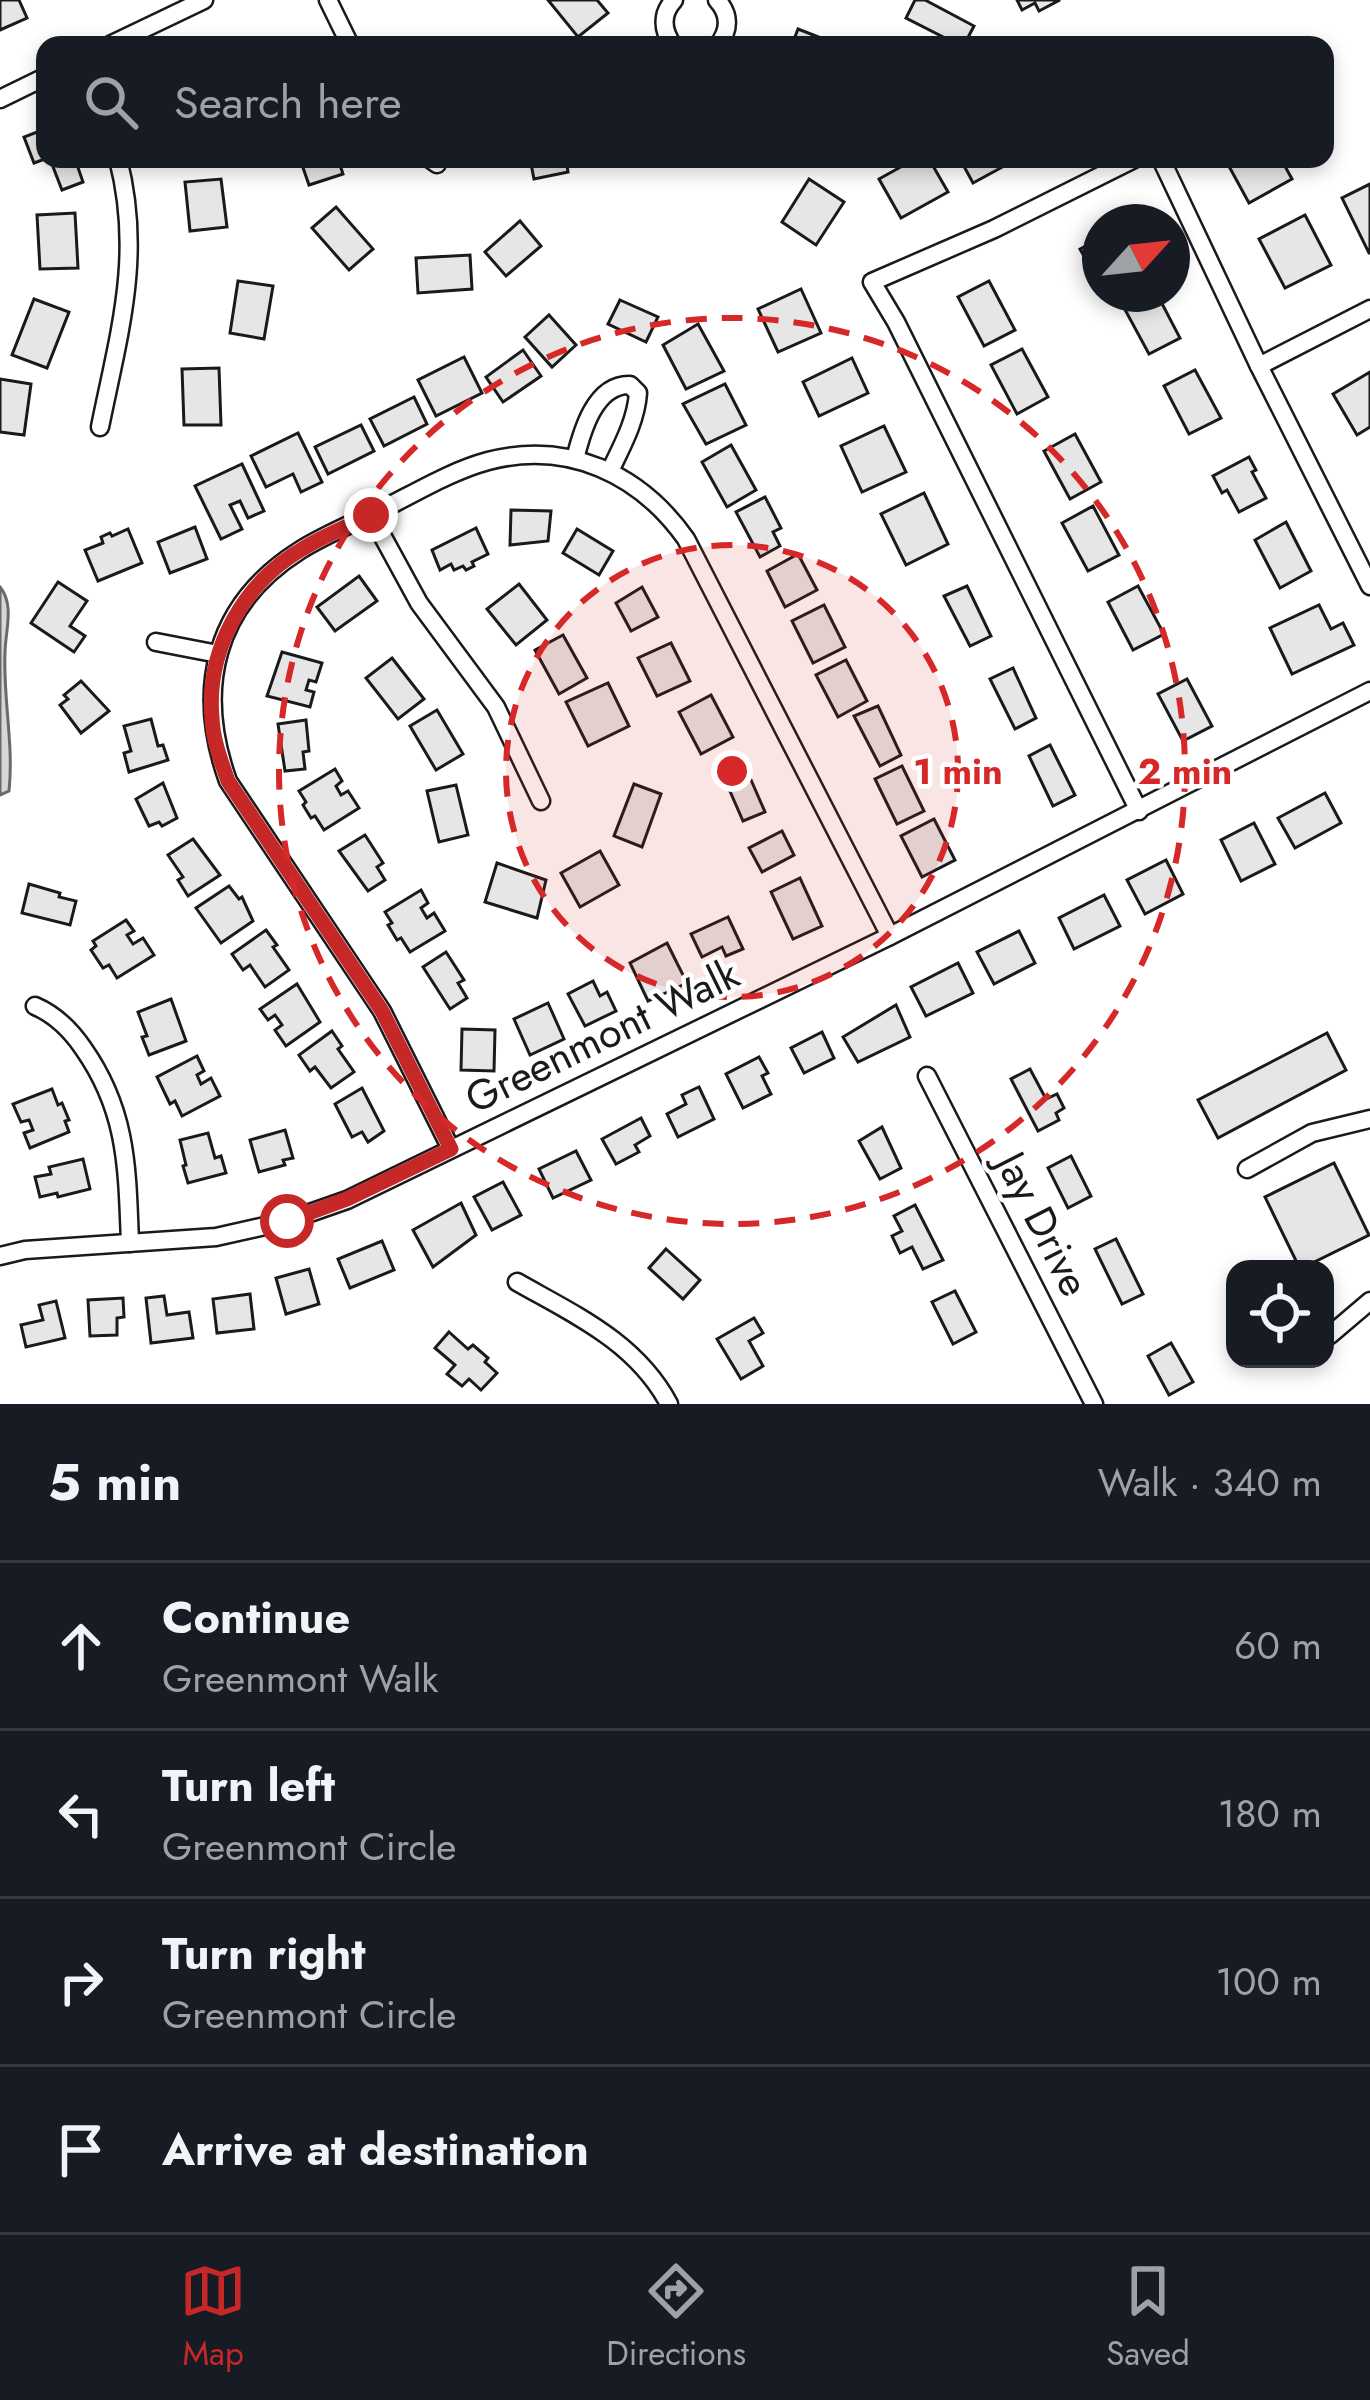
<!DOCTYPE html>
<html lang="en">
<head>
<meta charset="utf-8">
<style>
  :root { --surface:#171b24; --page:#20242c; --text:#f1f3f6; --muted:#9ea1a6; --line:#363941; --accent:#c62828 }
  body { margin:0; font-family:Jost,sans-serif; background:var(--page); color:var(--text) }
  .controls { position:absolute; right:36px; bottom:36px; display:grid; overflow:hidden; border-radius:24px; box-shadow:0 6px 18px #0003 }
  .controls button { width:108px; height:108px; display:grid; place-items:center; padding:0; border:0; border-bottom:3px solid var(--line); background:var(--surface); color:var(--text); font:60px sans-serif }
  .compass { position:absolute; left:1082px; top:204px; width:108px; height:108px; border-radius:50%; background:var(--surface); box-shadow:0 6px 18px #0003; rotate:63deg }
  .stop { position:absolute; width:36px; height:36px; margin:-27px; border:9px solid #c62828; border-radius:50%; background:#fff }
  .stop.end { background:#c62828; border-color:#fff; box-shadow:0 3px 12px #0008 }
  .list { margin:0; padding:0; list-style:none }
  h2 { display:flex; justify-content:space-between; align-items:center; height:156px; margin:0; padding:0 48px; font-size:51px }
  h2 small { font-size:39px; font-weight:400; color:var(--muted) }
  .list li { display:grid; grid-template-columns:78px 1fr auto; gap:36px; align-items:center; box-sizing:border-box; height:168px; padding:0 48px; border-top:3px solid var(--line) }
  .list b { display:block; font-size:45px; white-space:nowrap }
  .list p { margin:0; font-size:39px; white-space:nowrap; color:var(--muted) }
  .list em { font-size:39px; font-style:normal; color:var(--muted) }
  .icon { flex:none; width:66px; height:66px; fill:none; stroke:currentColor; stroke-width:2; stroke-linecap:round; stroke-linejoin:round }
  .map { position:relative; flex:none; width:1370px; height:1404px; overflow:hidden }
  .search { position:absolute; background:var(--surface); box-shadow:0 6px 18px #0003; left:36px; right:36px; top:36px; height:132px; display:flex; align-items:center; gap:30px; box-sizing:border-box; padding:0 42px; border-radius:24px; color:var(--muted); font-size:45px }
  .sheet { height:828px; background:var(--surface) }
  nav { display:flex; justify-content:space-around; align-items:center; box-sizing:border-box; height:168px; border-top:3px solid var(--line); background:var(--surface); font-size:33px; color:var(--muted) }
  nav a { display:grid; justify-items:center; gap:6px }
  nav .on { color:var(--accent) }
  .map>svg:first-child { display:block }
</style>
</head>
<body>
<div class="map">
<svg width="1370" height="1404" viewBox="0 0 1370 1404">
  <rect width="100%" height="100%" fill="#fff"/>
  <path fill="#d7d7d7" stroke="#6a6a6a" stroke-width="3" d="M0,587C15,605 5,632 5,653C3,699 14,745 9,791L0,795Z"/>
  <g fill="#e6e6e6" stroke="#1a1a1a" stroke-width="3">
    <polygon points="0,0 19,0 27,18 0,30"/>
    <polygon points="548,0 597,0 608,13 578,37"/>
    <polygon points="915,0 925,0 974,26 964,45 959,45 906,18"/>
    <polygon points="1017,0 1060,0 1039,11 1035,3 1022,10"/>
    <polygon points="798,29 834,43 833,45 792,45"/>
    <polygon points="45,129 45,159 34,163 24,137"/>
    <polygon points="50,159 75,159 83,182 62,190"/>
    <polygon points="300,159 338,159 343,174 309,185"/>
    <polygon points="530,159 566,159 568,172 534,179"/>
    <polygon points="915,159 929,159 948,192 901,218 879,179"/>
    <polygon points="960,159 1017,159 973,183"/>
    <polygon points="1225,159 1281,159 1292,179 1249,203"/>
    <polygon points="221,179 227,227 190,231 185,182"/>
    <polygon points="809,179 844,202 816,245 782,222"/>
    <polygon points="1370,184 1370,253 1369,253 1342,198"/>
    <polygon points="336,207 373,249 349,270 312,228"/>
    <polygon points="75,213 78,268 40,269 37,215"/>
    <polygon points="1305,215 1331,265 1285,288 1259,239"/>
    <polygon points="520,221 541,246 506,276 485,252"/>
    <polygon points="1100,227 1100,262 1096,264 1091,255 1085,258 1080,249 1099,239 1094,230"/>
    <polygon points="470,255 472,289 418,293 416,258"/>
    <polygon points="238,281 273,286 264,339 230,333"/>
    <polygon points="989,281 1015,330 984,346 958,297"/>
    <polygon points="801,289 821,333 778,352 758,309"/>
    <polygon points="1146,294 1157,294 1180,338 1149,354 1123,306"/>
    <polygon points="34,299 69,312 47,368 12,355"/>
    <polygon points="620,300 658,317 646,342 608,324"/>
    <polygon points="549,315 576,345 552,367 525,337"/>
    <polygon points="698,324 724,371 686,389 663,345"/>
    <polygon points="1022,349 1048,397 1017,414 991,365"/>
    <polygon points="523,350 541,376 503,402 486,377"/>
    <polygon points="464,357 482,393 436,416 418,380"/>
    <polygon points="852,358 868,393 819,416 803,382"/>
    <polygon points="219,368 221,425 184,425 182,369"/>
    <polygon points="1195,370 1221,418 1189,434 1164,386"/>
    <polygon points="1370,372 1370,427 1357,435 1333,394"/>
    <polygon points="0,379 31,384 24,435 0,432"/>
    <polygon points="725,384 746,425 706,444 683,404"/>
    <polygon points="414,397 427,424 384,446 370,419"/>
    <polygon points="361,425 374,451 328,474 315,447"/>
    <polygon points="884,426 906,472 862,492 841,446"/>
    <polygon points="298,433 322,482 301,492 293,474 266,487 251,456"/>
    <polygon points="1075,434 1101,482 1070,499 1044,451"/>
    <polygon points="731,445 756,490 727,507 702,462"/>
    <polygon points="1249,457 1256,470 1252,472 1266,498 1239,512 1227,490 1222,493 1213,476"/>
    <polygon points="242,464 264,511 248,518 240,501 230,505 242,529 221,539 195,486"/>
    <polygon points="924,493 948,544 906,565 881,514"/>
    <polygon points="765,497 781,528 773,532 780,546 760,557 736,512"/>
    <polygon points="1093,506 1119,555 1088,571 1062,523"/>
    <polygon points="511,510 551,511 548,541 510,545"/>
    <polygon points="1286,522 1311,571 1280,588 1255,540"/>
    <polygon points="195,527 207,559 170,573 158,542"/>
    <polygon points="476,528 488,554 472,562 474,566 466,570 463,566 454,570 451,564 440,570 432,550"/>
    <polygon points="128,529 142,563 98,581 85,550 103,543 101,537 110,533 112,536"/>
    <polygon points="577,529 613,551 599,575 563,553"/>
    <polygon points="798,554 817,590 785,607 767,571"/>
    <polygon points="359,576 377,601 335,631 317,607"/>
    <polygon points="58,582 87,601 70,626 85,636 74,652 31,623"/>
    <polygon points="519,584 547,620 516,645 487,609"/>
    <polygon points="967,586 991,636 970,646 944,596"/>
    <polygon points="1138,586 1164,634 1133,650 1108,602"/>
    <polygon points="642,587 658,617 631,631 616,603"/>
    <polygon points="824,605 845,647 813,663 792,621"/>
    <polygon points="1319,605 1331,629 1343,623 1354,645 1292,674 1270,628"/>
    <polygon points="563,635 587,678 559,694 535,650"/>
    <polygon points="671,643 690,681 657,696 638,658"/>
    <polygon points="282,652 322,663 316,682 309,680 306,690 314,692 310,707 267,696"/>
    <polygon points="392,658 424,699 398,719 366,678"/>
    <polygon points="846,660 867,701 838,717 816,675"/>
    <polygon points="1013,668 1036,718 1015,729 990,679"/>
    <polygon points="1187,679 1212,726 1183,741 1158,694"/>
    <polygon points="81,681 109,711 81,733 60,705 68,699 64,695"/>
    <polygon points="608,683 629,726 588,746 566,702"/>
    <polygon points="711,695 733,737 701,754 679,712"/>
    <polygon points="878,706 901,755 880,766 854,716"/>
    <polygon points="437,710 463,754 436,770 410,726"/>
    <polygon points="151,719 158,746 163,745 168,760 129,772 124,753 131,751 124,726"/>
    <polygon points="306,720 309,751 303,752 305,769 285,771 278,724"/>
    <polygon points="1050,745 1075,795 1053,806 1029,756"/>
    <polygon points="902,766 924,811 897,824 875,779"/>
    <polygon points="335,769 342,781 336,786 341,795 348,791 359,808 324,830 315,816 311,818 303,805 306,802 299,791"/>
    <polygon points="748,773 765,812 743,821 726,782"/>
    <polygon points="163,783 177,818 162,826 159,822 149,826 136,799"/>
    <polygon points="634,784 661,794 642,847 614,836"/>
    <polygon points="456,785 468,835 439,842 427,791"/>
    <polygon points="1325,793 1341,823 1295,848 1278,818"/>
    <polygon points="934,819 955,860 922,877 901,836"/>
    <polygon points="1254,823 1275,864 1241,881 1221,840"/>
    <polygon points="782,831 794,855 762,872 749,848"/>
    <polygon points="365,835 383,863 377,867 385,880 368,891 339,851"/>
    <polygon points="193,839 220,875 188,896 178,880 183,877 168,855"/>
    <polygon points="600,851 619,885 580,907 561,873"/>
    <polygon points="1166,860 1183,894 1145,914 1127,880"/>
    <polygon points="497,863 546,880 537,918 485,902"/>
    <polygon points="800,878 822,926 793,939 771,892"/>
    <polygon points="29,884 60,893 59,897 76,901 70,925 22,913"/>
    <polygon points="229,886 239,899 242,897 253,921 221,943 196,908"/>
    <polygon points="421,890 428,903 421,908 427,918 434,913 445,931 410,952 401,938 397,940 388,925 392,923 385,912"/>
    <polygon points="1104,895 1120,926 1074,949 1059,918"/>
    <polygon points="728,917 743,949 726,956 722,947 702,957 691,934"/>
    <polygon points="126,920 134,931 127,935 133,944 143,938 154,955 117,978 109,965 103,968 91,950 96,946 93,941"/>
    <polygon points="266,930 277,945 273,947 289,970 265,987 250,965 243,970 232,954"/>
    <polygon points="1019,931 1035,963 994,984 977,952"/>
    <polygon points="667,943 687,983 648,1001 630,963"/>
    <polygon points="446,952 464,980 458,983 467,998 450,1009 423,967"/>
    <polygon points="958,963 973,993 926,1016 911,987"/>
    <polygon points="593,981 600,996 607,992 616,1011 585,1026 568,994"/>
    <polygon points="297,984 320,1022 286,1046 275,1030 282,1025 275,1015 268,1020 260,1009"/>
    <polygon points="171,999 186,1041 149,1055 142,1037 147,1036 138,1012"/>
    <polygon points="548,1003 564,1039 530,1055 514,1019"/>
    <polygon points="896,1005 910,1037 858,1062 843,1037"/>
    <polygon points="462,1029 495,1030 494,1071 461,1070"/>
    <polygon points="332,1031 342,1046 338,1049 354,1072 331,1088 315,1067 310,1071 299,1055"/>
    <polygon points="822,1032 834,1058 804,1073 791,1048"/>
    <polygon points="1327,1033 1346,1070 1218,1138 1198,1100"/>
    <polygon points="197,1056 204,1071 197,1075 201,1084 211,1078 220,1096 182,1116 175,1101 170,1104 157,1077"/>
    <polygon points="759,1057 768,1073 762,1076 771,1094 743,1108 726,1074"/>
    <polygon points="1030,1069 1046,1099 1057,1094 1064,1108 1056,1113 1059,1120 1038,1131 1011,1079"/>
    <polygon points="699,1087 714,1119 678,1137 667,1114 686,1104 682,1095"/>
    <polygon points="362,1088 384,1131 368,1142 362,1132 352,1137 335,1104"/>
    <polygon points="52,1089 58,1105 62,1103 69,1120 65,1121 69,1132 30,1148 24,1133 33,1130 29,1120 21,1122 13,1104"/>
    <polygon points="641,1118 650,1136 635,1145 639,1152 616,1164 602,1139"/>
    <polygon points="882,1127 901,1168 880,1179 859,1141"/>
    <polygon points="285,1130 293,1158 283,1160 285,1165 259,1172 250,1140"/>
    <polygon points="208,1133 215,1158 221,1156 226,1173 188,1183 183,1166 186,1165 180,1140"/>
    <polygon points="576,1151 591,1180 553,1198 539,1169"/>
    <polygon points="1071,1156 1091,1196 1068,1208 1048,1168"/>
    <polygon points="83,1159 90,1189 58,1197 57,1193 40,1197 35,1177 51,1174 49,1167"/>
    <polygon points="1334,1163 1369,1235 1300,1269 1265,1197"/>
    <polygon points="503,1182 521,1215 492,1230 474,1197"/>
    <polygon points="461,1203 476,1235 433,1267 413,1230"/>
    <polygon points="915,1205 943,1260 923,1269 912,1247 900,1253 892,1236 902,1231 894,1216"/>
    <polygon points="1116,1239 1143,1294 1122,1304 1095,1249"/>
    <polygon points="382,1241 394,1270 350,1288 338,1259"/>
    <polygon points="666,1249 700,1280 683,1299 649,1268"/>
    <polygon points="309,1269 319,1304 286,1314 276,1278"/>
    <polygon points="955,1291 976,1332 953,1344 932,1302"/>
    <polygon points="250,1294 254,1329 217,1333 213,1299"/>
    <polygon points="164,1296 167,1315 189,1312 193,1338 151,1343 146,1298"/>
    <polygon points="123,1298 124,1317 117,1318 117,1335 90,1336 88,1300"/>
    <polygon points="56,1301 65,1338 26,1347 21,1325 43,1320 39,1305"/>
    <polygon points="754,1318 763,1333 749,1341 763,1366 741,1379 717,1339"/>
    <polygon points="449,1332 468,1349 473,1345 488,1358 485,1362 497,1373 481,1390 469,1379 462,1386 447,1374 455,1365 435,1348"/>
    <polygon points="1171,1343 1193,1382 1169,1395 1148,1356"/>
  </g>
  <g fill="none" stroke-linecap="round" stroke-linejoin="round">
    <g stroke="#1a1a1a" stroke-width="21">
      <g id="street">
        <polyline points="328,0 350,45"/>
        <path d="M717,0C730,14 730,30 718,45"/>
        <polyline points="110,45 204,0"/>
        <path d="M673,45C662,30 661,14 674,0"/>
        <polyline points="0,99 45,77"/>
        <polyline points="430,159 437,164"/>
        <polyline points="1134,159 994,229 872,282 896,322 1139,811"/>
        <polyline points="1161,159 1259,366 1370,586"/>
        <polyline points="1259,366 1370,309"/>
        <path d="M100,427C119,333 143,255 118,159"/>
        <path d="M575,459C582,431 595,384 630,385L638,393C636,421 622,446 610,471"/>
        <polyline points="371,515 419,603 496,707 541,801"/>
        <polyline points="156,642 218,654"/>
        <path d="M35,1006C56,1015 70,1029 83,1048C128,1112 127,1169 130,1243"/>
        <polyline points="927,1076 1094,1404"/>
        <path d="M451,1149L382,1011L228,781C195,689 214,605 299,551C324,535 354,523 381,510C415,493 451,471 488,461C568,440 640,474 686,539L890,936"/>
        <polyline points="1247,1169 1312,1133 1370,1119"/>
        <polyline points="0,1256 25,1250 216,1237 287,1221 347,1200 890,936 1370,691"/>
        <path d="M517,1282C575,1315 636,1342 669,1404"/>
        <polyline points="1330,1335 1370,1301"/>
      </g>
    </g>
    <use href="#street" stroke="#fff" stroke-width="16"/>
  </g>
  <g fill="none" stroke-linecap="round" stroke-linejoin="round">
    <path stroke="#c62828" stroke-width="15" d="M287,1221L347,1199L451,1149L382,1011L228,781C221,761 213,740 212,718C206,649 244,582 304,548C325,535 349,526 371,515"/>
  </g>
  <circle cx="732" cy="771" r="226" fill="#d62828" fill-opacity=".12"/>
  <g fill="none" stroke="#d62828" stroke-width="6" stroke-dasharray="21 15">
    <circle cx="732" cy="771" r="226"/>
    <circle cx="732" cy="771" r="453"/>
  </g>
  <g text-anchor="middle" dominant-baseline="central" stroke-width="9" stroke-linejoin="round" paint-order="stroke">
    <g font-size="42" fill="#1a1a1a" stroke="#fff">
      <text transform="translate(602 1036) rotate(-26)">Greenmont Walk</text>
      <text transform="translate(1043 1224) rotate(63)">Jay Drive</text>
    </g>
  </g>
  <circle cx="732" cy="771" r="18" fill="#d62828" stroke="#fff" stroke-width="6"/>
  <g font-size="36" text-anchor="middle" font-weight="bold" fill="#d62828" stroke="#fff" stroke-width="9" stroke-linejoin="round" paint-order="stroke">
    <text x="958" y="784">1 min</text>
    <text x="1185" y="784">2 min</text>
  </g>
</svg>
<div class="controls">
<button><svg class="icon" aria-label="locate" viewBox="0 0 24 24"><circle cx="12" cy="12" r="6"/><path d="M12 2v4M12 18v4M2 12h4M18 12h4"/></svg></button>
</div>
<svg class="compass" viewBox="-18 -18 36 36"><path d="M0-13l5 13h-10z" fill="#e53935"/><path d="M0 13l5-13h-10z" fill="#9ea1a6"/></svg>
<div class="stop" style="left:287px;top:1221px"></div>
<div class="stop end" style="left:371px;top:515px"></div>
<div class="search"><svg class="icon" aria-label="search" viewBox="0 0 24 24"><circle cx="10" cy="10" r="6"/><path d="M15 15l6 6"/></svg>Search here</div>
</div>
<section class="sheet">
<h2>5 min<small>Walk · 340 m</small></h2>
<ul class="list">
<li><svg class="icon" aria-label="ahead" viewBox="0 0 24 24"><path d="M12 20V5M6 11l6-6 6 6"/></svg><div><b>Continue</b><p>Greenmont Walk</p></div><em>60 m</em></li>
<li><svg class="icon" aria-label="left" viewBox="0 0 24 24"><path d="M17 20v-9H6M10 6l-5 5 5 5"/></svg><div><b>Turn left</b><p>Greenmont Circle</p></div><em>180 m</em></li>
<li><svg class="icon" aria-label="right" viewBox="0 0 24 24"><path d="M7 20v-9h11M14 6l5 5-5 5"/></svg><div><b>Turn right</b><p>Greenmont Circle</p></div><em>100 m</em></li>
<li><svg class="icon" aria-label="arrive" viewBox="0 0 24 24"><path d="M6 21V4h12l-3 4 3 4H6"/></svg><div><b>Arrive at destination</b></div></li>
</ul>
</section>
<nav>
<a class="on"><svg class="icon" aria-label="map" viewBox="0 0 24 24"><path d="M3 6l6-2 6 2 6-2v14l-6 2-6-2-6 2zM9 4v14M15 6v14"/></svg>Map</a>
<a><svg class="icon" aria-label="directions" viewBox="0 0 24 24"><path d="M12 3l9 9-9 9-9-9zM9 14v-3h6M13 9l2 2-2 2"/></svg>Directions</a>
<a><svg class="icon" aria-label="saved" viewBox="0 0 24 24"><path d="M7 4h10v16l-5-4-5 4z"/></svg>Saved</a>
</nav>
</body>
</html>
